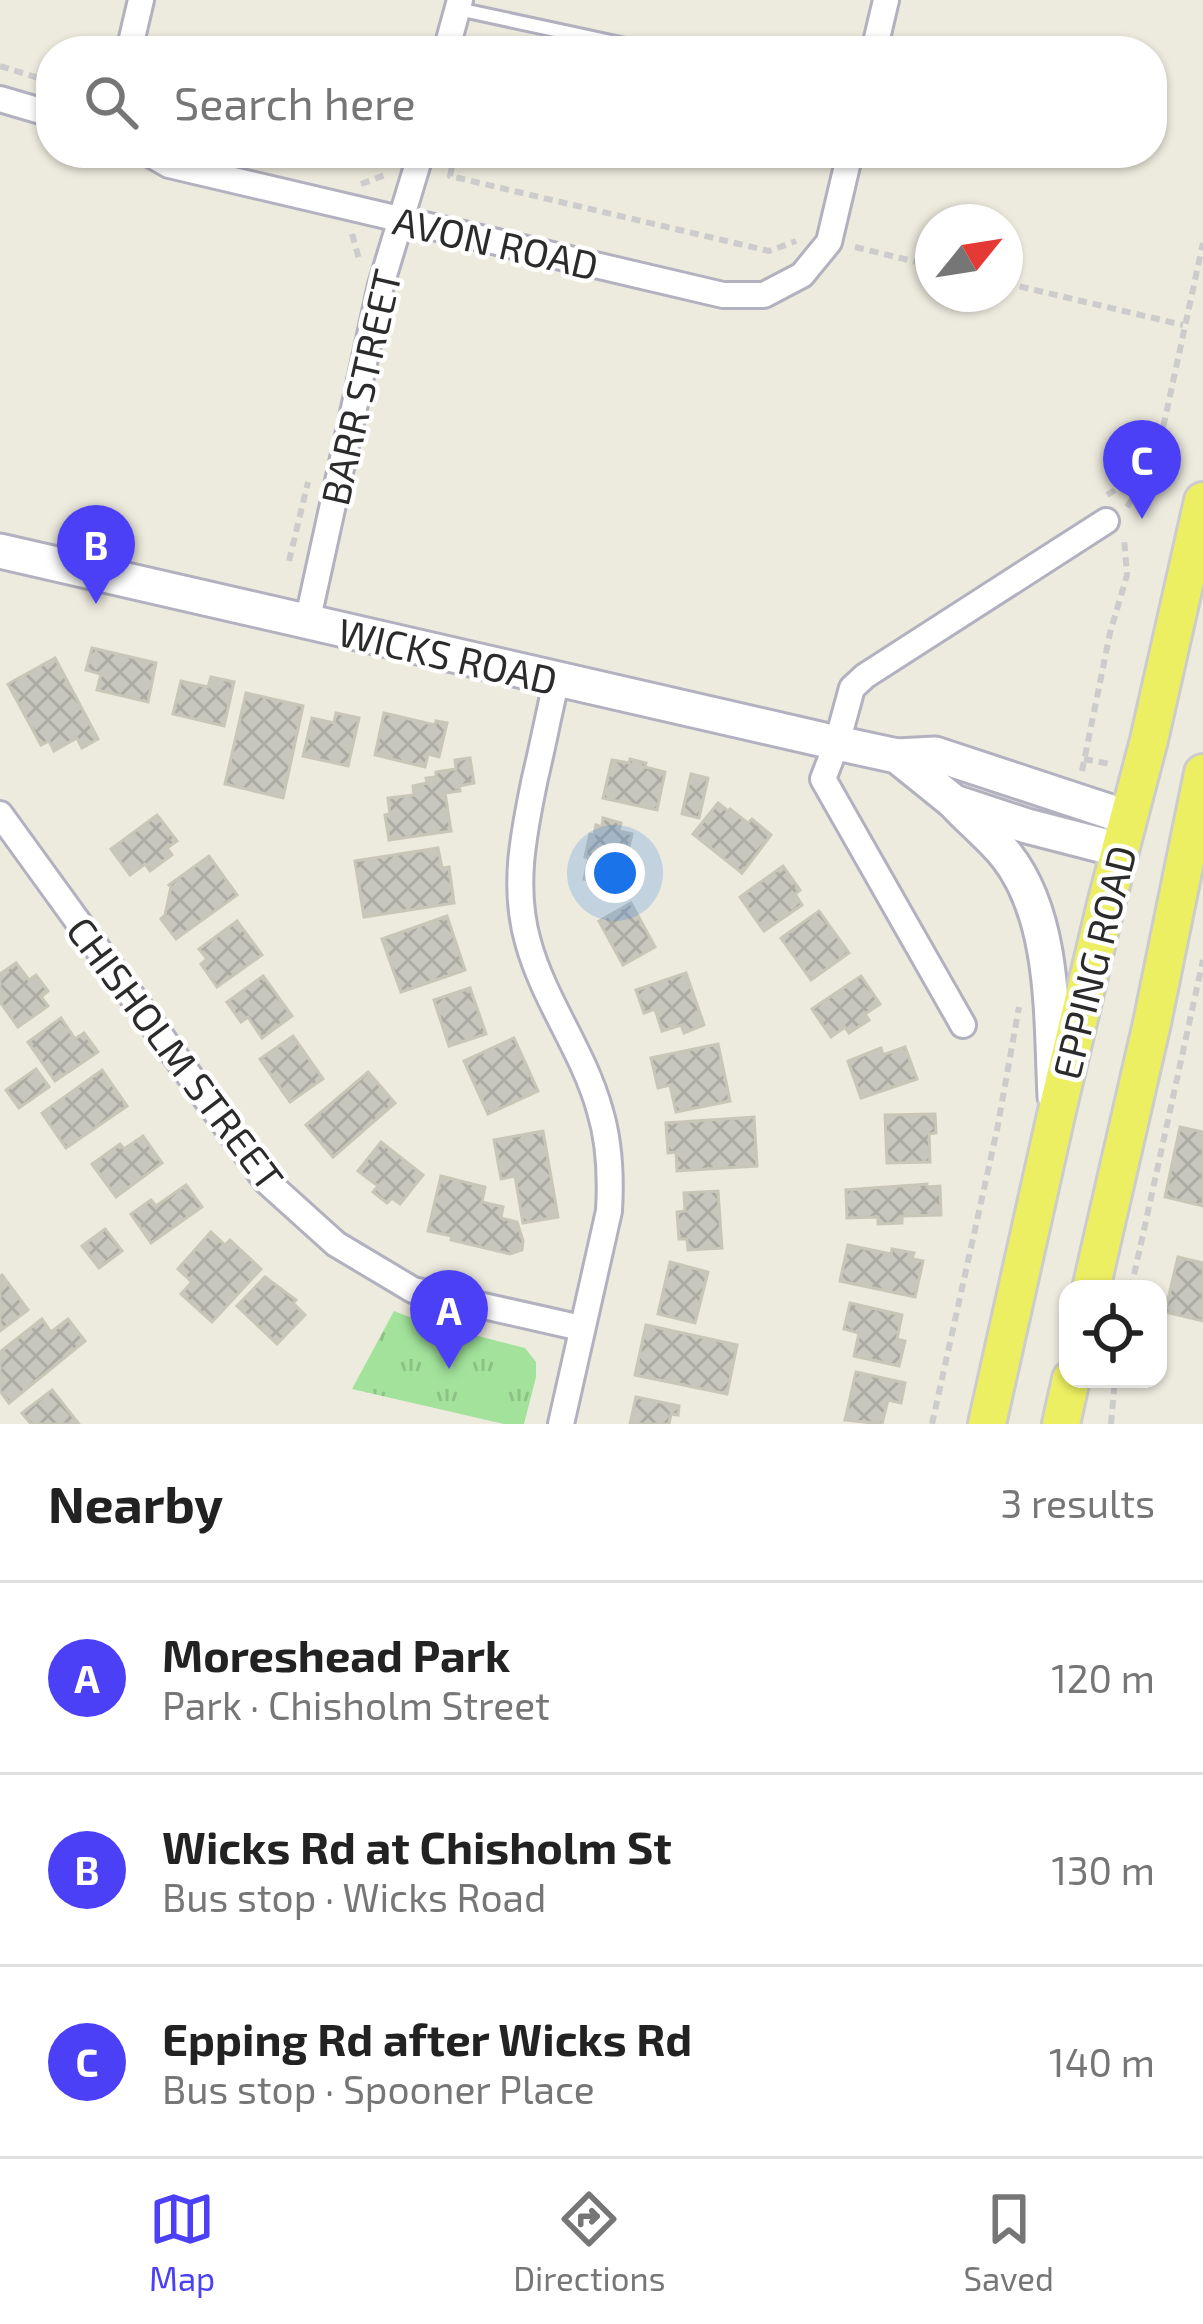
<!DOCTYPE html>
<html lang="en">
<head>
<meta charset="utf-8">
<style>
  :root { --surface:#fff; --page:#f6f6f6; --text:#222; --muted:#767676; --line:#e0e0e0; --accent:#4c40f7 }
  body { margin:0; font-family:"Exo 2",sans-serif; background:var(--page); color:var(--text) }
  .controls { position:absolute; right:36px; bottom:36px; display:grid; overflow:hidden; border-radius:24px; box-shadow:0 3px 9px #0004 }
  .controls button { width:108px; height:108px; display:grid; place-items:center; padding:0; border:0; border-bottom:3px solid var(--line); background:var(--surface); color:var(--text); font:60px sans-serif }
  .compass { position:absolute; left:915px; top:204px; width:108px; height:108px; border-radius:50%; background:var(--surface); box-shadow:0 3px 9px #0004; rotate:60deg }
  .you { position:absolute; left:615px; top:873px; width:42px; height:42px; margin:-30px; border:9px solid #fff; border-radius:50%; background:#1a73e8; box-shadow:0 0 0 18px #1a73e833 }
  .badge { display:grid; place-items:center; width:78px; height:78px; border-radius:50%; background:var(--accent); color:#fff; font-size:39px; font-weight:700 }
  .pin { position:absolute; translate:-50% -99px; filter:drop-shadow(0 3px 6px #0008) }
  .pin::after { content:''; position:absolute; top:63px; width:42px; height:36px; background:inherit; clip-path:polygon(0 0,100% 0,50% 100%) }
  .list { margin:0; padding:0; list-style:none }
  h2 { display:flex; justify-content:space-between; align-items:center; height:156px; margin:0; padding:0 48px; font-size:51px }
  h2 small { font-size:39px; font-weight:400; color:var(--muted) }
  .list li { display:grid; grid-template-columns:78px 1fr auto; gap:36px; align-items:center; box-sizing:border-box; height:192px; padding:0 48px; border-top:3px solid var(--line) }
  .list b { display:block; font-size:45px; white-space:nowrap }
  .list p { margin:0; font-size:39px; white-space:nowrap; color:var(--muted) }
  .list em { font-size:39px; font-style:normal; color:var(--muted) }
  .icon { flex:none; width:66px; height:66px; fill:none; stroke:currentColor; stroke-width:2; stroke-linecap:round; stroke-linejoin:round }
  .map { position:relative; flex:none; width:1203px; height:1424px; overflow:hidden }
  .search { position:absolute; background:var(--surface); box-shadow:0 3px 9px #0004; left:36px; right:36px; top:36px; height:132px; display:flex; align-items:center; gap:30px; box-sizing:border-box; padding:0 42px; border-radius:48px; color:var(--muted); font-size:45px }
  .sheet { height:732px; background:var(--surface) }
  nav { display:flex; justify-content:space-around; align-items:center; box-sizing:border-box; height:168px; border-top:3px solid var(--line); background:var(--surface); font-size:33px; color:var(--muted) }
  nav a { display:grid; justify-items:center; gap:6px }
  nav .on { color:var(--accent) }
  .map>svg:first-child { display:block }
</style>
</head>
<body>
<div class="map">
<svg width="1203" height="1424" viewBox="0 0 1203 1424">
  <defs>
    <pattern id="grass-tufts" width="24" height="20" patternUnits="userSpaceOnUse" patternTransform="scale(3)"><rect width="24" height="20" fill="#a2e29b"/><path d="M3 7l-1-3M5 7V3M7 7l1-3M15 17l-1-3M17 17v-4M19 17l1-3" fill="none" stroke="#8cc286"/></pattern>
    <pattern id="building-cross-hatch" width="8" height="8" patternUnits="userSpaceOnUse" patternTransform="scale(3)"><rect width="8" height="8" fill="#c8c7bd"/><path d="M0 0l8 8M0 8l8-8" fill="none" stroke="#acaba3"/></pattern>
  </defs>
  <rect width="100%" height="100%" fill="#edeade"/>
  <polygon fill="url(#grass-tufts)" points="394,1311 420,1321 525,1348 536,1362 536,1377 524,1424 504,1424 352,1389"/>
  <g fill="url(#building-cross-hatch)" stroke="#c8c7b7" stroke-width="3">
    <polygon points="92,648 156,663 148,702 97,690 101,674 86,670"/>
    <polygon points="55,658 98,739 82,748 77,738 54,751 49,741 41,745 8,684"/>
    <polygon points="211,677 234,682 224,726 173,714 181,681 208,687"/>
    <polygon points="246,693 303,706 283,798 225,784"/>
    <polygon points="336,713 359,718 348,766 303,756 312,718 334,723"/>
    <polygon points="384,713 435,725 436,721 447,723 439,757 428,754 425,767 375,755"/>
    <polygon points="470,758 474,783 459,786 460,791 445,793 451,831 389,840 385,815 390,814 388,798 414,795 413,786 427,783 426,778 436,777 436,772 456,769 455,760"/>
    <polygon points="630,759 646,763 645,767 665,772 657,810 603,798 612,760 629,763"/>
    <polygon points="691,774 708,778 699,818 682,814"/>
    <polygon points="718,803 728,811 730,809 748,823 752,819 771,835 742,873 693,834"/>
    <polygon points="157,815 177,841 167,848 172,855 150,871 145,864 130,875 111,849"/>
    <polygon points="603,818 621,823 619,831 632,834 620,887 584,879 589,858 585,857 590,834 594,835 596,825 602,827"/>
    <polygon points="438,848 442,868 449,867 454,903 364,917 355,861"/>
    <polygon points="209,856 237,895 176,939 161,919 165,915 171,887 169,885"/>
    <polygon points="783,866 800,890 795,894 802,905 764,931 740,897"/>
    <polygon points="631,903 655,947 623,965 599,921"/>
    <polygon points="819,911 849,953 811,980 781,938"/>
    <polygon points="447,916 465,970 401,992 382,939"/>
    <polygon points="237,921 262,955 217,987 201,964 207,959 199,949"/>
    <polygon points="16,963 29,980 36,975 48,991 41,997 48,1006 18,1027 0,1002 0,974"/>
    <polygon points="686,973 704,1025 684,1033 681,1025 662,1031 655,1009 644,1013 636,990"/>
    <polygon points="263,976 292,1016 262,1038 248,1017 241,1022 227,1002"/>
    <polygon points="861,976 880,1004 865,1014 869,1020 849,1033 845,1027 831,1037 812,1009"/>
    <polygon points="470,988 486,1034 449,1046 434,1000"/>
    <polygon points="61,1018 75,1039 84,1033 98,1052 55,1081 28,1042"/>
    <polygon points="293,1036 323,1079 290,1102 260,1059"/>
    <polygon points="514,1038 538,1091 488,1114 464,1061"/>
    <polygon points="718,1044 730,1101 676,1112 670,1085 658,1088 651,1058"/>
    <polygon points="905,1047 917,1079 861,1098 848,1061 881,1048 883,1055"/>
    <polygon points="36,1069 49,1087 19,1108 6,1090"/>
    <polygon points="102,1070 127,1106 66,1148 42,1113"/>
    <polygon points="368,1072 395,1103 333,1157 306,1125"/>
    <polygon points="935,1114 936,1133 929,1134 930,1162 887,1163 885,1115"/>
    <polygon points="754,1117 757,1166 677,1171 676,1152 668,1153 666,1123"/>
    <polygon points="1180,1127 1203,1132 1203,1206 1165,1197"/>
    <polygon points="543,1131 558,1217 523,1223 515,1176 501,1179 494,1140"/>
    <polygon points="143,1136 162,1163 116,1197 92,1164 120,1144 124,1149"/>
    <polygon points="381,1142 423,1175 400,1204 392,1198 387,1203 373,1192 378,1186 358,1171"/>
    <polygon points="441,1176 485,1187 482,1202 503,1207 501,1218 517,1222 523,1241 522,1250 510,1254 451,1240 452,1236 428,1231"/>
    <polygon points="927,1184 927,1187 940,1186 941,1215 902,1216 902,1223 878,1224 878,1217 847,1218 846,1190"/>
    <polygon points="186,1185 202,1207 151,1243 131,1214 151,1200 156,1206"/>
    <polygon points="718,1191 722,1248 688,1250 687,1239 679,1239 677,1212 685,1211 684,1193"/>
    <polygon points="105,1229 122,1251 99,1268 82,1246"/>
    <polygon points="211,1232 225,1245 230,1240 261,1269 212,1322 181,1294 192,1282 178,1269"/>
    <polygon points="848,1245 891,1254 892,1249 914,1253 912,1259 923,1261 915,1297 840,1281"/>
    <polygon points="1178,1257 1203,1263 1203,1321 1165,1312"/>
    <polygon points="670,1262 708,1272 695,1323 658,1314"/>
    <polygon points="2,1275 28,1310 0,1331 0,1277"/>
    <polygon points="265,1277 296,1300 293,1303 305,1315 277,1344 237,1306"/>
    <polygon points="850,1303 902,1315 897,1339 905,1341 899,1366 854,1356 859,1333 844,1329"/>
    <polygon points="42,1319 51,1332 68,1319 85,1341 9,1403 0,1391 0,1352"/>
    <polygon points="646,1325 737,1345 727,1394 635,1375"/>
    <polygon points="856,1372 905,1383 901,1403 888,1400 882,1424 845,1420"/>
    <polygon points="52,1390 79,1424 31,1424 22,1413"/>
    <polygon points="636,1397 679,1406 678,1415 671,1414 669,1424 630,1424"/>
  </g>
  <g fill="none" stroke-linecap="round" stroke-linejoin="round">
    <g stroke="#b2b1bf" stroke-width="18">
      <polyline id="service" points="458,9 653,51"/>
    </g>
    <g stroke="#b2b1bf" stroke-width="30">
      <g id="minor">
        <polyline points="129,51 141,0"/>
        <polyline points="446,51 460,0"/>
        <polyline points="874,51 886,0"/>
        <polyline points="0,99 51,114"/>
        <polyline points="148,153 169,165 723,295 764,295 802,275 829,242 850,153"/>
        <polyline points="307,623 381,285 421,153"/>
        <path d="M557,679C549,712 543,745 535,778C524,832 512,886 528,942C544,1001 584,1052 600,1111C610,1144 611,1177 609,1211L561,1424"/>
        <polyline points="0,814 265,1180 336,1244 413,1290 581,1328"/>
        <polyline points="963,1025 823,779 837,743 852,688 865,676 1106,521"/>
      </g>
    </g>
    <g stroke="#b2b1bf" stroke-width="39">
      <g id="secondary">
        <polyline points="0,551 837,743 897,756 935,754 1129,818"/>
        <polyline points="897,756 954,802 1027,826 1120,850"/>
        <path d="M954,802C970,820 990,835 1006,855C1056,918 1051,1019 1055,1096"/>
      </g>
    </g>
    <g stroke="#ccc" stroke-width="42">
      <g id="primary">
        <polyline points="1091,1289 1152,1023 1203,773"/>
        <polyline points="987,1424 1056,1115 1106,904 1149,740 1203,501"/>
        <polyline points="1061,1424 1071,1379"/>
      </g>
    </g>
    <g stroke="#ccc" stroke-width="6" stroke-dasharray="9 6" stroke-linecap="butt">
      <polyline points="0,66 51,82"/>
      <polyline points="455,153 450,176 769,251 796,241"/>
      <polyline points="361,184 388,174"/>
      <polyline points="352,234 359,259"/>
      <polyline points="855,247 933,266"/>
      <polyline points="1005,283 1183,325"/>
      <polyline points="1107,495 1152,467"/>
      <polyline points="1127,507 1155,465 1203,243"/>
      <polyline points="289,561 308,482"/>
      <polyline points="1084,759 1110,764"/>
      <polyline points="1082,771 1110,633 1127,575 1124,538"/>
      <polyline points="1131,1289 1203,960"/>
      <polyline points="932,1424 997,1130 1019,1007"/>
      <polyline points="1111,1424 1115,1379"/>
    </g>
    <use href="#service" stroke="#fff" stroke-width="12"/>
    <use href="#minor" stroke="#fff" stroke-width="24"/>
    <use href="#secondary" stroke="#fff" stroke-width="33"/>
    <use href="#primary" stroke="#ecef61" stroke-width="36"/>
  </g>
  <g text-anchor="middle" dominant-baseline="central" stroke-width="9" stroke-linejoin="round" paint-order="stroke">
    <g font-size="39" fill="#2b2b2b" stroke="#fff">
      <text transform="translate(496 242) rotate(13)">AVON ROAD</text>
      <text transform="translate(360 387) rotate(-77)">BARR STREET</text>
      <text transform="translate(448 655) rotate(13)">WICKS ROAD</text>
      <text transform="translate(1093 962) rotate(-76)">EPPING ROAD</text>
      <text transform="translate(176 1053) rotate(53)">CHISHOLM STREET</text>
    </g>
  </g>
</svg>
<div class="controls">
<button><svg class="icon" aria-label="locate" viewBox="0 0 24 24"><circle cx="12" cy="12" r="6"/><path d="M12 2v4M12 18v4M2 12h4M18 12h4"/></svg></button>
</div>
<svg class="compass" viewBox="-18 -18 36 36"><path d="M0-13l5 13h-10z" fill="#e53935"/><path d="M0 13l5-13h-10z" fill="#767676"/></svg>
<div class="you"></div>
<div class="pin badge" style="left:449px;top:1369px">A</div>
<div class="pin badge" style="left:96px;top:604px">B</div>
<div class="pin badge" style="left:1142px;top:519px">C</div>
<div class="search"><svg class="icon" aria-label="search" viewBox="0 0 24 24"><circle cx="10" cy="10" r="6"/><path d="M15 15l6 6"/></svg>Search here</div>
</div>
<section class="sheet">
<h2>Nearby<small>3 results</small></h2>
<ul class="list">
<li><span class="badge">A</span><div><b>Moreshead Park</b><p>Park · Chisholm Street</p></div><em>120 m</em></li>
<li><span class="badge">B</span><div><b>Wicks Rd at Chisholm St</b><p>Bus stop · Wicks Road</p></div><em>130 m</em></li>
<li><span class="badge">C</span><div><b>Epping Rd after Wicks Rd</b><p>Bus stop · Spooner Place</p></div><em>140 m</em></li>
</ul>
</section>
<nav>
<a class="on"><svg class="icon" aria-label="map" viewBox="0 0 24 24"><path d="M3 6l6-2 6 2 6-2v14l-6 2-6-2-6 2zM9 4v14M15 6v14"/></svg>Map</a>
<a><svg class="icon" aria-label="directions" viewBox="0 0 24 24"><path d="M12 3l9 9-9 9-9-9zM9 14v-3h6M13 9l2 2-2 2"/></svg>Directions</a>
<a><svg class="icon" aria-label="saved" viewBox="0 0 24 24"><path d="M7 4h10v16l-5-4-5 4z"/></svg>Saved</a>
</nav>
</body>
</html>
